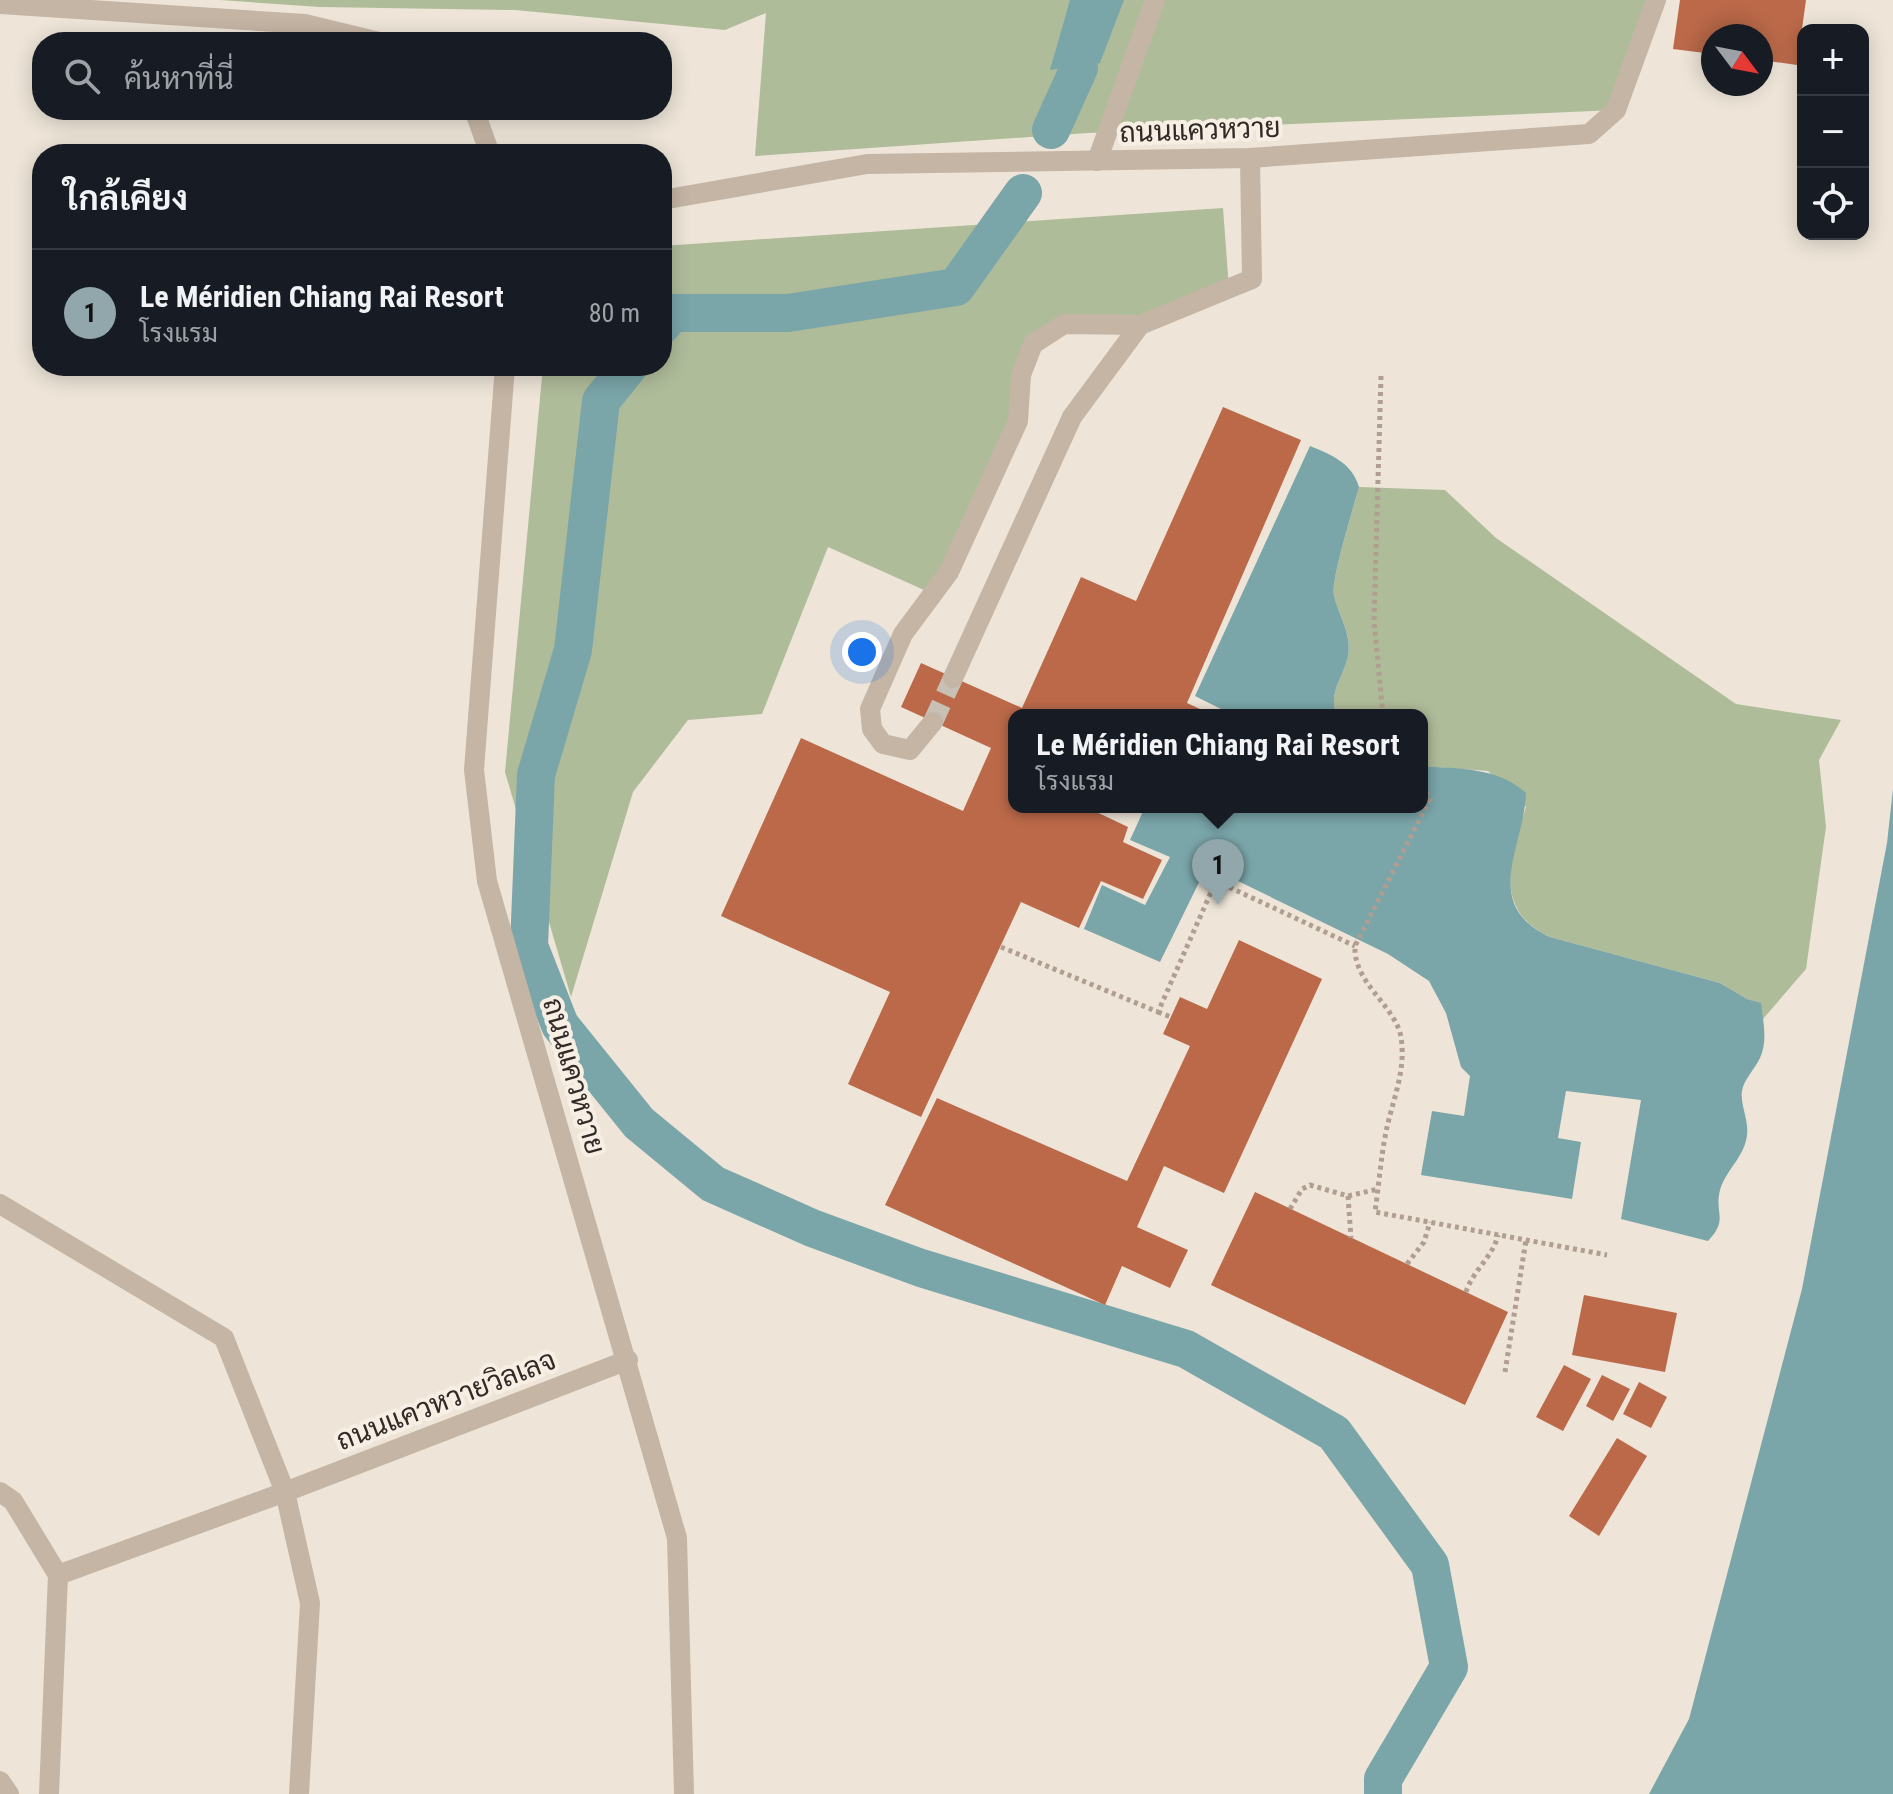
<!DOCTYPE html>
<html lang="th">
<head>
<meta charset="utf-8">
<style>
  :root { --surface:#171b24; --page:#20242c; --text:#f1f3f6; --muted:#9ea1a6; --line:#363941; --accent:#92a7ab }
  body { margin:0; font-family:"Roboto Condensed",Sarabun,sans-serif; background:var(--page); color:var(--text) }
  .controls { position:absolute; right:24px; top:24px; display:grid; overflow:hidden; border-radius:16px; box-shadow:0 4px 20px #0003 }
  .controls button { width:72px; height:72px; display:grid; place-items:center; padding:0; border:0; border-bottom:2px solid var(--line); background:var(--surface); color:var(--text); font:40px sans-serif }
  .compass { position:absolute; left:1701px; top:24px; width:72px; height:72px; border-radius:50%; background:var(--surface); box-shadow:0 4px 20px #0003; rotate:122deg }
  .you { position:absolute; left:862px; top:652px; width:28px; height:28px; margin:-20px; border:6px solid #fff; border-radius:50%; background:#1a73e8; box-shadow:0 0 0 12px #1a73e833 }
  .badge { display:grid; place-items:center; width:52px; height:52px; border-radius:50%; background:var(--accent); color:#111; font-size:26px; font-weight:700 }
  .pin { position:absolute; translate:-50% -66px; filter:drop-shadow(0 2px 4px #0008) }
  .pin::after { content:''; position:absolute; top:42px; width:28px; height:24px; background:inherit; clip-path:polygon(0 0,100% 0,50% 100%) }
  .popup { position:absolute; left:1008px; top:709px; width:420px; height:104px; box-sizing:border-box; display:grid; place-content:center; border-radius:16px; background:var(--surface); filter:drop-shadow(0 2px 6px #0005); font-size:26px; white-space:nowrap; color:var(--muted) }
  .popup b { font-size:30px; color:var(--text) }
  .popup::after { content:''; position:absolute; left:50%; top:100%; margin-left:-16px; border:16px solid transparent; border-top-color:var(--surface) }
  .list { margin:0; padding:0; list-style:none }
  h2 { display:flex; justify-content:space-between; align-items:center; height:104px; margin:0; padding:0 32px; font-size:34px }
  h2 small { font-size:26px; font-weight:400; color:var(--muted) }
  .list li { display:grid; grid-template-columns:52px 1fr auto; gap:24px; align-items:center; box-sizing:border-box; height:128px; padding:0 32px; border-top:2px solid var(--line) }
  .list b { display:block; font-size:30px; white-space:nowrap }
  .list p { margin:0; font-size:26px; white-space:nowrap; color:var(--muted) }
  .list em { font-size:26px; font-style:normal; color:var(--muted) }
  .icon { flex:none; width:44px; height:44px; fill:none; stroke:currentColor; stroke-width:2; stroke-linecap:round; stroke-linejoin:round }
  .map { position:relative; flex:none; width:1893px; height:1794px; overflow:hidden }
  .search { position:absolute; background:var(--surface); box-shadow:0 4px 20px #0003; left:32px; top:32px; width:640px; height:88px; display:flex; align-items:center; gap:20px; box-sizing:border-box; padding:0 28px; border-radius:32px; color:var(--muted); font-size:30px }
  .panel { position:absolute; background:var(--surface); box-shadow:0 4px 20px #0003; left:32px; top:144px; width:640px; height:232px; border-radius:32px }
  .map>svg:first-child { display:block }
</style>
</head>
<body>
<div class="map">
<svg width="1893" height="1794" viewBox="0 0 1893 1794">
  <rect width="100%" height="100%" fill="#eee5d8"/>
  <g fill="#afbc9a">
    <polygon points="220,0 1656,0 1616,110 1088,133 755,156 766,13 725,30 515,10 320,7"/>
    <polygon points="1223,208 1229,288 1140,325 1064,324 1033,344 1018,421 933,594 828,547 762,714 688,720 633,792 571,997 505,772 543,366 662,366 662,246"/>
    <path d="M1359,487L1445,490L1496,538L1736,704L1841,720L1819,760L1826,827L1806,969L1763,1019L1760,1003L1747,999L1720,983L1550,937C1492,910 1510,858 1526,807L1488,771L1422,766V715H1337C1327,693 1344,677 1348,656C1352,633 1339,616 1334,596C1330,582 1354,506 1359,487Z"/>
  </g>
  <g fill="#7aa5a9">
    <polygon points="1070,0 1124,0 1100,63 1050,70"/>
    <path d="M1310,446C1332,455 1352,463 1359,487C1354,506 1330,582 1334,596C1339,616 1352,634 1348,656C1344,677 1327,693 1337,715H1233L1195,696Z"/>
    <path d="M1422,766C1459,769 1498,767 1526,793C1524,849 1480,904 1550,937L1720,983L1747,999L1761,1003C1763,1021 1768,1041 1760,1058C1755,1069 1744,1079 1742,1091C1740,1105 1749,1120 1747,1135C1745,1156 1726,1170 1720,1190C1714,1214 1729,1219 1708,1241L1621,1219L1641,1100L1566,1091L1558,1138L1581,1142L1572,1199L1421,1175L1432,1111L1464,1116L1470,1076L1461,1067L1446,1013L1429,981L1388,954L1207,866L1160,962L1084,929L1102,885L1145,905L1170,857L1130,840L1145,807H1422Z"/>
    <polygon points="1893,789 1893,1794 1649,1794 1689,1719 1802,1289 1887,843"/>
  </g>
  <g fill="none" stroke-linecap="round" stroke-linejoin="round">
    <g stroke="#7aa5a9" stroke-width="38">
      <polyline points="1051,130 1079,68"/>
      <polyline points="662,325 672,313 788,313 956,287 1023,193"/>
      <polyline points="629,366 601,401 573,650 536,775 529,946 560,1025 639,1123 713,1184 812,1228 921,1268 1186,1349 1334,1433 1430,1565 1449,1667 1383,1779 1383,1794"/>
    </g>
  </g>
  <g fill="#bb6949">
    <polygon points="1680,0 1806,0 1797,65 1761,60 1761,36 1713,36 1713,54 1673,49"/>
    <polygon points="1223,407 1301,440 1187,703 1213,715 1014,715 1014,807 1086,807 1128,827 1123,842 1162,860 1143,899 1101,881 1079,928 1021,902 921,1117 848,1084 890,992 721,916 801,738 963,811 991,748 901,707 921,663 1022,708 1081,577 1136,601"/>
    <polygon points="1239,940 1322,979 1224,1193 1164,1166 1137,1227 1188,1250 1170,1288 1122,1266 1105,1305 885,1205 937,1098 1127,1181 1190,1046 1163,1034 1180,997 1207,1009"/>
    <polygon points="1255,1192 1508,1312 1465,1405 1211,1285"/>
    <polygon points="1584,1295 1677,1313 1665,1372 1572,1355"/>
    <polygon points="1564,1365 1591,1379 1563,1431 1536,1417"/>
    <polygon points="1602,1375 1630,1389 1613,1421 1586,1406"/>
    <polygon points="1639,1382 1667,1397 1651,1428 1623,1414"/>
    <polygon points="1617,1438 1647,1456 1599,1536 1569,1516"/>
  </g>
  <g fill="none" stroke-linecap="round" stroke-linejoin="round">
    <polyline stroke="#c8c0b4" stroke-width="20" stroke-dasharray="20 10" stroke-linecap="butt" points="933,722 953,678"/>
    <g stroke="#b09f90" stroke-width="5" stroke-dasharray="4 4" stroke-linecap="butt">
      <polyline points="1381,376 1374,621 1383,715"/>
      <path d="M1422,785L1430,799L1355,946C1353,983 1395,1005 1401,1037C1406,1069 1394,1097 1387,1127C1381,1155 1379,1184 1375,1212L1607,1255"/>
      <polyline points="1001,947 1158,1012 1216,881 1355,946"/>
      <polyline points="1158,1012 1171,1017"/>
      <polyline points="1348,1196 1351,1238"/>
      <polyline points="1290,1209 1302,1189 1310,1185 1348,1196 1378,1189"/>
      <polyline points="1407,1264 1424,1242 1430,1222"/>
      <path d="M1466,1292C1473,1270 1493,1257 1498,1235"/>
      <polyline points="1505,1372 1526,1240"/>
    </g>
    <g stroke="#c5b5a5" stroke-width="20">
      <polyline points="0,4 305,24 379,42"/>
      <polyline points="470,110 476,115 490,154"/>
      <polyline points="1097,161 1155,0"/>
      <polyline points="662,200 867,164 1250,158 1589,134 1616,110 1656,0"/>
      <polyline points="1140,325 1252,279 1250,158"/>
      <polyline points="505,366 474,770 487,881 677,1538 684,1794"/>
      <polyline points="933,722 910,750 883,744 872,729 870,709 903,634 949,572 1018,421 1021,375 1033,344 1064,324 1140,325 1072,417 953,678"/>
      <polyline points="0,1204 224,1338 285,1492 310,1603 299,1794"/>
      <polyline points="0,1492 13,1501 58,1575 49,1794"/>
      <polyline points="58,1575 285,1492 628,1360"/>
      <polyline points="0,1781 9,1794"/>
    </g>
  </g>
  <g text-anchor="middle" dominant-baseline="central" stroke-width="8" stroke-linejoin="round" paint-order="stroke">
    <g font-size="28" fill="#312a26" stroke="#f7efe4">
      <text transform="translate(1200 130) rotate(-2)">ถนนแควหวาย</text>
      <text transform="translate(574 1076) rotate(74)">ถนนแควหวาย</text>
      <text transform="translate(446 1400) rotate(-21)">ถนนแควหวายวิลเลจ</text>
    </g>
  </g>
</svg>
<div class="controls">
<button>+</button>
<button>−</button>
<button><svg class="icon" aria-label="locate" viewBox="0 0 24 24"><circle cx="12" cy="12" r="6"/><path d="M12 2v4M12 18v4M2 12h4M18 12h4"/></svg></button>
</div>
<svg class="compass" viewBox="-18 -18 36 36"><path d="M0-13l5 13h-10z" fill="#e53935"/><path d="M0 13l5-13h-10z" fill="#9ea1a6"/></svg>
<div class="you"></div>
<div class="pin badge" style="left:1218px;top:905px">1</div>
<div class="popup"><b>Le Méridien Chiang Rai Resort</b>โรงแรม</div>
<div class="search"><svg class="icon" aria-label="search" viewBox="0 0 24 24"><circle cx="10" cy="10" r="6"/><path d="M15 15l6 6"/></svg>ค้นหาที่นี่</div>
<section class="panel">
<h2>ใกล้เคียง<small></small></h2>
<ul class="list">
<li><span class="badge">1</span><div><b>Le Méridien Chiang Rai Resort</b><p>โรงแรม</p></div><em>80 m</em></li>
</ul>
</section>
</div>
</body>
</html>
